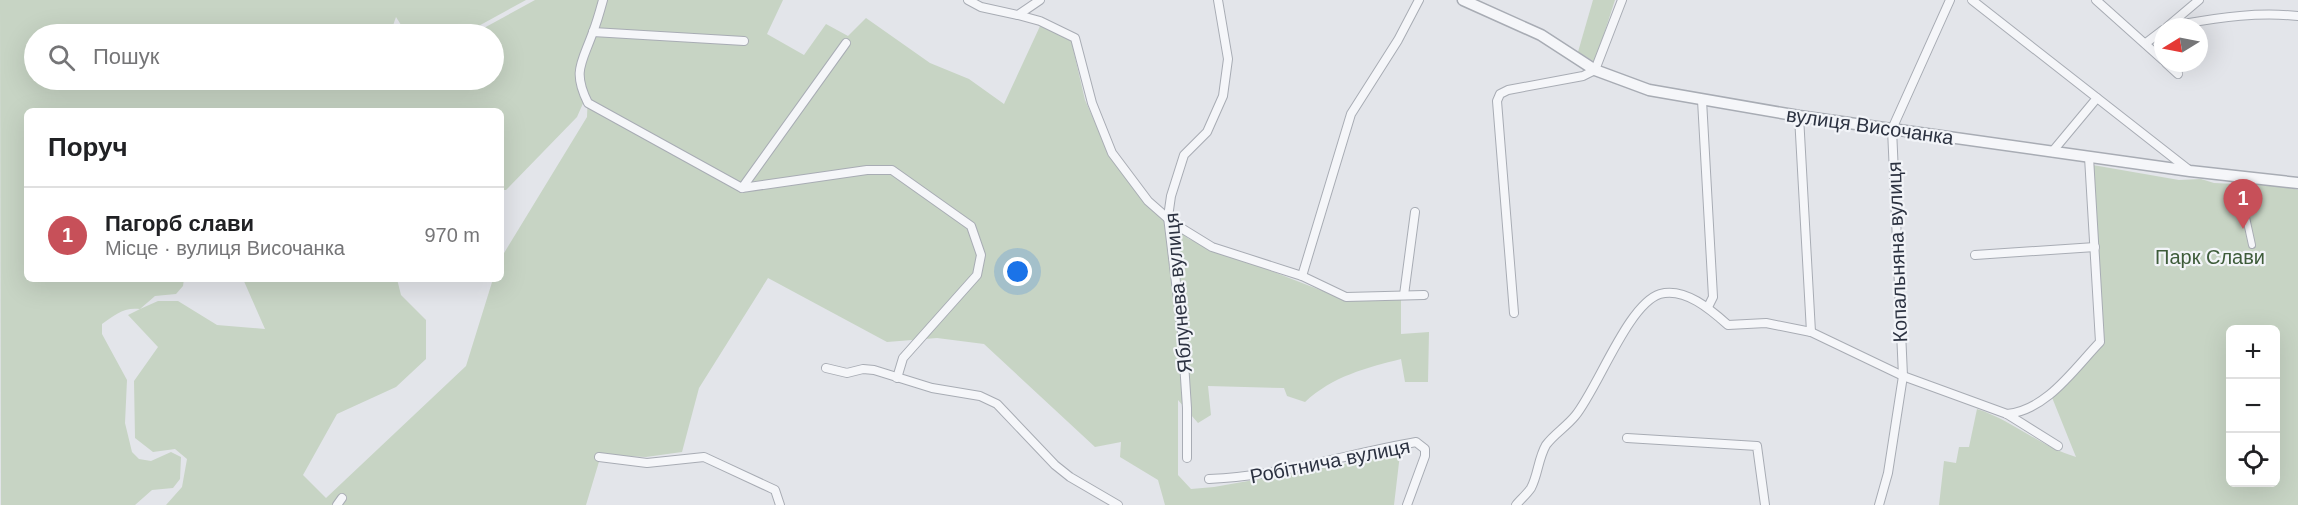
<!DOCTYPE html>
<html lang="uk">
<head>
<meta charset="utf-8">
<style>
  :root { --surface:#fff; --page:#f2f2f2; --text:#202124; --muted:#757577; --line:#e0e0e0; --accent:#c75059 }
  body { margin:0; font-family:Helvetica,sans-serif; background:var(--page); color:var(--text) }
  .controls { position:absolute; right:18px; bottom:18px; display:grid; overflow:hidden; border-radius:9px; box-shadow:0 6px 24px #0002 }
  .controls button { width:54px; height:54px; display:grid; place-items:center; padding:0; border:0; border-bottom:2px solid var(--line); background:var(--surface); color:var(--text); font:30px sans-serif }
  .compass { position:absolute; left:2154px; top:18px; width:54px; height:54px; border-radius:50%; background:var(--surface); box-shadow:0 6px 24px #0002; rotate:260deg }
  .you { position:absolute; left:1018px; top:272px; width:21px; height:21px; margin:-15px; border:4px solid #fff; border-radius:50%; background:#1a73e8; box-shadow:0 0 0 9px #1a73e833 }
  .badge { display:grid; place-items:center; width:39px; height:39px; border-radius:50%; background:var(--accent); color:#fff; font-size:20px; font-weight:700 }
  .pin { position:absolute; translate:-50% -50px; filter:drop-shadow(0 2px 3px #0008) }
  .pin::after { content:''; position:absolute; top:32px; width:21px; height:18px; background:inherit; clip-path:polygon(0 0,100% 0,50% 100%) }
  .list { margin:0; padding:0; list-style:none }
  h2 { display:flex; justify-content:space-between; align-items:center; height:78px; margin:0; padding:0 24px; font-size:26px }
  h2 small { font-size:20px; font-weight:400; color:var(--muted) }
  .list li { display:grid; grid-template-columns:39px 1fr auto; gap:18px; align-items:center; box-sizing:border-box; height:96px; padding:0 24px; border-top:2px solid var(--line) }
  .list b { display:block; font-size:22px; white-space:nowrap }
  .list p { margin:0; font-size:20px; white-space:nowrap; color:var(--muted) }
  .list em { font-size:20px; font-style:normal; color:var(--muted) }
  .icon { flex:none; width:33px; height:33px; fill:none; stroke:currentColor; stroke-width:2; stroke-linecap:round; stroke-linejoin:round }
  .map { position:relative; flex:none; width:2298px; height:505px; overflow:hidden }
  .search { position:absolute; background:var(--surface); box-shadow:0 6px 24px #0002; left:24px; top:24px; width:480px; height:66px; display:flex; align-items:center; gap:15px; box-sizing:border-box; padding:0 21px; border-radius:33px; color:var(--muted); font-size:22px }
  .panel { position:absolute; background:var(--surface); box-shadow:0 6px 24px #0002; left:24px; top:108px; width:480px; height:174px; border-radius:9px }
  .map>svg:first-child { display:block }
</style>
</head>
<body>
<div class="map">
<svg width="2298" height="505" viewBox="0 0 2298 505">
  <rect width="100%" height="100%" fill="#e3e5ea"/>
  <g fill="#c7d4c4" fill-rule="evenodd">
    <path d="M0,0H526L464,34H401L403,28L396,17L390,34H34V80H494V34H473L535,0H783L767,34L804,55L826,24L848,36L866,18L930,63L969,79L1004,104L1041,24L1071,40L1085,100L1109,154L1162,218L1189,239L1346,300L1401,298V334L1429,332L1428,382H1405L1401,359C1366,368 1333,376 1305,402L1287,396L1284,388L1208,386L1211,415L1198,423L1178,400V475L1191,489L1214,487L1400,454L1394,505H1165L1158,480L1120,457L1121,442L1095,447L984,344L937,338L887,342L768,278L699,388L682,452L646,457L601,455L586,505H166L182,487L187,459L175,449L153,452L135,438L134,381L158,347L128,315L140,309C123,307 115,315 102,324V334L127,380L125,423L132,452L139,459L151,461L171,452L181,457L180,479L173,488L152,490L135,505H1ZM588,92L587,117L501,258V279H493L466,366L326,498L303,475L337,414L396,387L426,359V320L401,295L397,279H243L265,329L217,325L178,301H158L140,309L155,296L176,294L183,286L184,279H27V111H501V190H506L577,117Z"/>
    <polygon points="1593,0 1615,0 1595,62 1578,52"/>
    <path d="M2087,164L2179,180L2201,179L2214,183L2283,186L2298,190V505H1939L1944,461L1956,463L1959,447H1969L1977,409C2012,420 2041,447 2076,457L2049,390L2099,340ZM2230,330H2276V482H2230Z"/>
  </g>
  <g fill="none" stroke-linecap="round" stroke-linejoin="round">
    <g stroke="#a8acb4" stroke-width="8">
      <polyline id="pedestrian" points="2237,176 2252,245"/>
    </g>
    <g stroke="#a8acb4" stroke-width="10">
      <g id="minor">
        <path d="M603,0C600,11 597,22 593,32C582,63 572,71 588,103L742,188L867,170H892L971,226L981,255L977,275L903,358L897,378"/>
        <polyline points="968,0 981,7 1018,15 1040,0"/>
        <polyline points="1972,0 2189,170"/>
        <polyline points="2096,0 2163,60"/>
        <polyline points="1018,15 1040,21 1075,38 1092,103 1112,153 1148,201 1173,223 1212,247 1302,276 1346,297 1424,295"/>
        <path d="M2183,24C2222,17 2258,12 2298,16"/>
        <polyline points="2167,27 2199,0"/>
        <polyline points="593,32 744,41"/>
        <polyline points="2146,43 2163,30"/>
        <polyline points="2166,63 2178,74"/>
        <polyline points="1702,100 1713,297 1708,307"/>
        <polyline points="1799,116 1811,332"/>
        <polyline points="2052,152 2097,98"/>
        <polyline points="742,188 846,43"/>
        <polyline points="1975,255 2095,247"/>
        <polyline points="1302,276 1351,114 1398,40 1419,0"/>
        <polyline points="1404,295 1415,212"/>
        <polyline points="1514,313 1497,101 1500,94 1508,90 1583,76 1595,70 1622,0"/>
        <polyline points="826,368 847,373 863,369 874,370 932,388 980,396 997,404 1055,465 1070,477 1118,505"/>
        <path d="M2007,414C2047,410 2074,369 2100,342L2089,157"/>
        <polyline points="1627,438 1757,446 1765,505"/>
        <polyline points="599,457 647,463 704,457 775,490 780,505"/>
        <polyline points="1187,458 1187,408 1182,332 1168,217 1171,196 1184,155 1207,132 1223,96 1228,59 1218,0"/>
        <path d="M1209,479C1280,476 1347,454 1416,442L1425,449V456L1407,505"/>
        <polyline points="337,505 342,498"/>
        <path d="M1516,505C1520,500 1527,494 1531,488C1538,475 1538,459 1546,445C1554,434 1566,427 1575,416C1598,388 1628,304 1660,294C1685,287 1711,310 1728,325L1766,323L1811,332L1903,376L2007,414L2058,446"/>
        <polyline points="1879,505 1888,473 1903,376 1892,129 1950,0"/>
      </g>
    </g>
    <g stroke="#a8acb4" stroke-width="13">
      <polyline id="tertiary" points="1463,0 1541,35 1595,70 1649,90 1799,116 2190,171 2298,183"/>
    </g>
    <use href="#pedestrian" stroke="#f5f6f9" stroke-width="6"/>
    <use href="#minor" stroke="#f5f6f9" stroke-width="8"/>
    <use href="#tertiary" stroke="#f5f6f9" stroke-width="10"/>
  </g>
  <g text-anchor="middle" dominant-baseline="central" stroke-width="4.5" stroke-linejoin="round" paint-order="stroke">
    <g font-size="20" fill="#2c3241" stroke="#f2f4f8">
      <text transform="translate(1870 126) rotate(8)">вулиця Височанка</text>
      <text transform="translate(1897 252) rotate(-92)">Копальняна вулиця</text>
      <text transform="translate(1178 293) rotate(-95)">Яблунева вулиця</text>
      <text transform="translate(1330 461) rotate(-11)">Робітнича вулиця</text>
    </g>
    <g font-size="20" fill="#3e5c3a" stroke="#f2f4f8">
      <text x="2210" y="257">Парк Слави</text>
    </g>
  </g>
</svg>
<div class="controls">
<button>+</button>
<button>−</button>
<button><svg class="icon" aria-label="locate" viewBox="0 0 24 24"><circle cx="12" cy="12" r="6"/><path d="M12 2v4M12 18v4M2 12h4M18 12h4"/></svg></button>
</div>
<svg class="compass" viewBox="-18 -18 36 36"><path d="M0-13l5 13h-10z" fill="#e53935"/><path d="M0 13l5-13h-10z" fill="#757577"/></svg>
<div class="you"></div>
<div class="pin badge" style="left:2243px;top:229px">1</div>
<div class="search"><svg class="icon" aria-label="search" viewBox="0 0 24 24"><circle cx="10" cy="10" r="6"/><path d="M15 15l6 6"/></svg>Пошук</div>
<section class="panel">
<h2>Поруч<small></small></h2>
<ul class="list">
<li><span class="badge">1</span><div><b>Пагорб слави</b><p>Місце · вулиця Височанка</p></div><em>970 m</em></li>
</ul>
</section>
</div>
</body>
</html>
